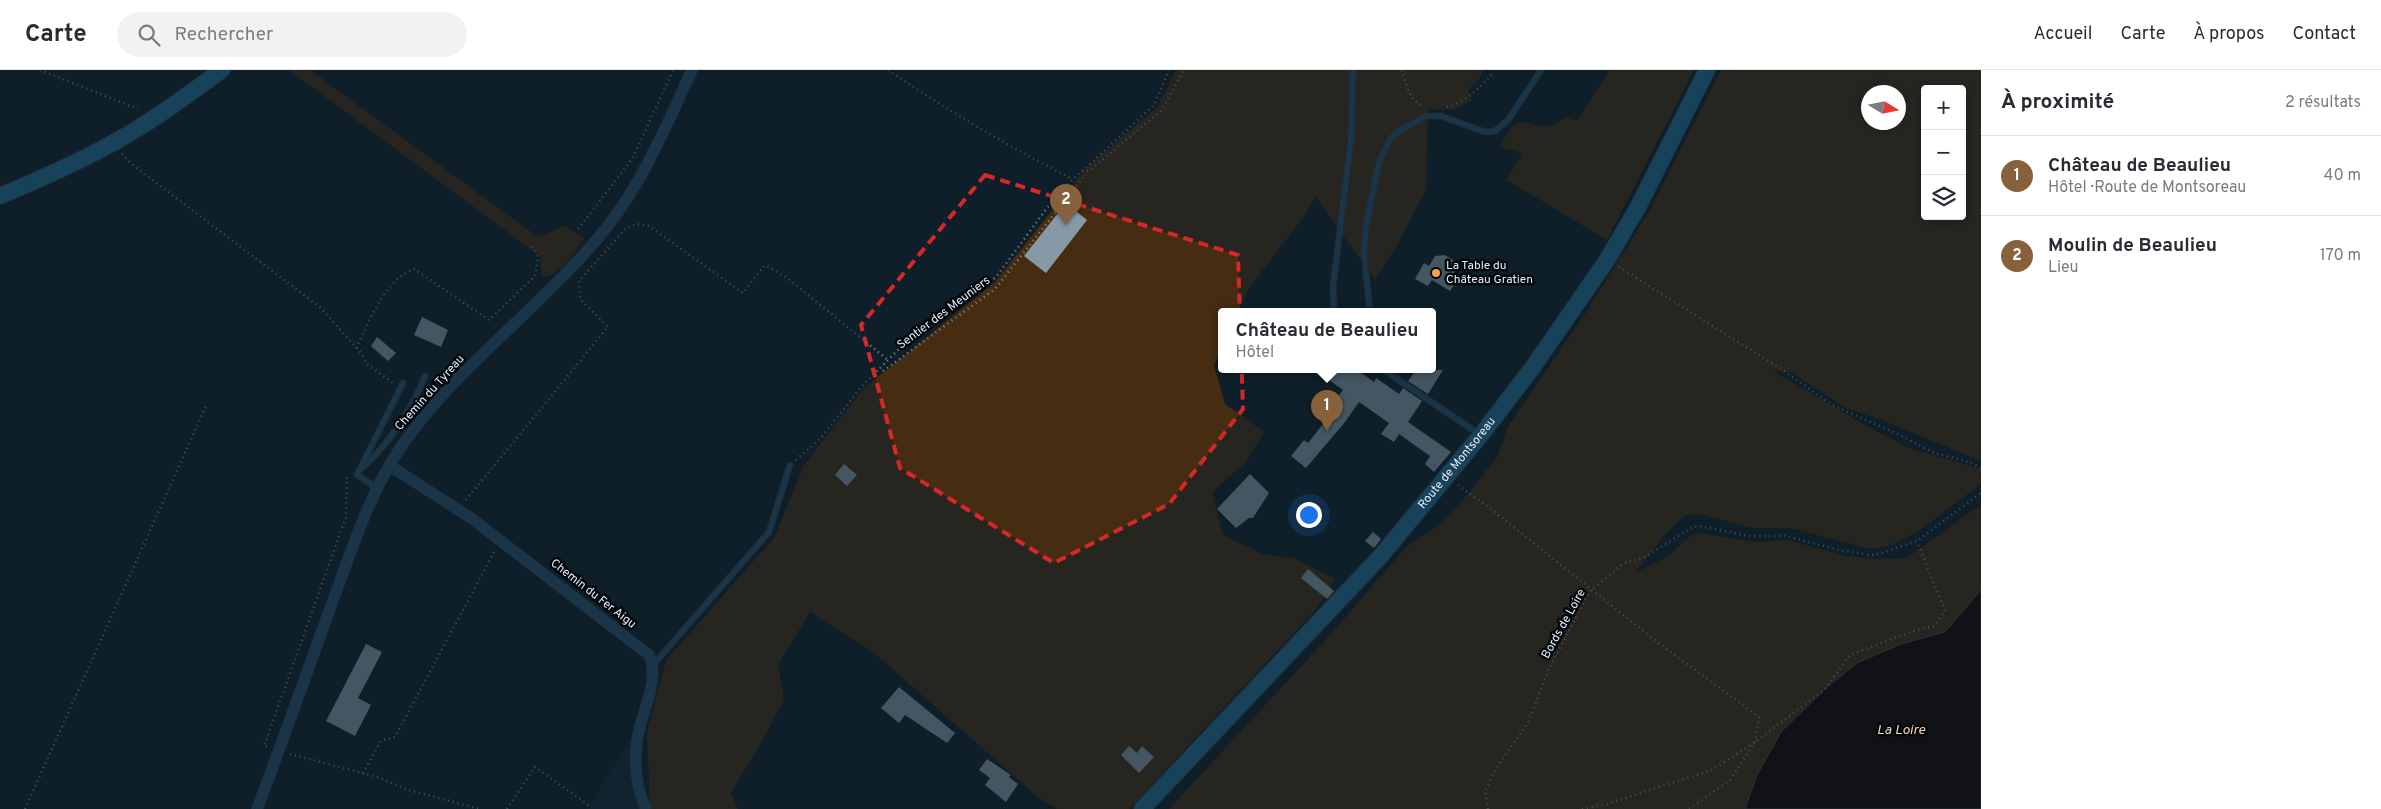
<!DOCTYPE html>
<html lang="fr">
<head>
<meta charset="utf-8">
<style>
  :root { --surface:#fff; --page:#f2f2f3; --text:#2b2b33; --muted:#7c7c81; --line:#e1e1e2; --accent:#86613b }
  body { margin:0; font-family:Overpass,sans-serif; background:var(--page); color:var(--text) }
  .controls { position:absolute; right:15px; top:15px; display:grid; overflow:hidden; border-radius:5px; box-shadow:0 2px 8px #0003 }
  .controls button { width:45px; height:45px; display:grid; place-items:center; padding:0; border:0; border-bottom:1px solid var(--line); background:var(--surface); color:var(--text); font:25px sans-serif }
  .compass { position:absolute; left:1861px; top:15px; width:45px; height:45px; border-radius:50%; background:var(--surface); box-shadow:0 2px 8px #0003; rotate:100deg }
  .you { position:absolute; left:1308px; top:444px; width:18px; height:18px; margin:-12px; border:4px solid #fff; border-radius:50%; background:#1a73e8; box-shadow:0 0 0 8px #1a73e833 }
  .badge { display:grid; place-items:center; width:32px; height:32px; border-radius:50%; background:var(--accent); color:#fff; font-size:16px; font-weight:700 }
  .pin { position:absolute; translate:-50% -41px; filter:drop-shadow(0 1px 2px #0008) }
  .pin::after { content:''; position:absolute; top:26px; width:18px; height:15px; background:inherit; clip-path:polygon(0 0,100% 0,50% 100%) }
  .popup { position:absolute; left:1218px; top:238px; width:218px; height:65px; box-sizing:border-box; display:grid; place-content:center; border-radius:5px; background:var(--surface); filter:drop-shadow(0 1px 4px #0005); font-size:16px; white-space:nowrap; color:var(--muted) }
  .popup b { font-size:19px; color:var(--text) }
  .popup::after { content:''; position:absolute; left:50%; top:100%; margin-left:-10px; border:10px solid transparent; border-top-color:var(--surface) }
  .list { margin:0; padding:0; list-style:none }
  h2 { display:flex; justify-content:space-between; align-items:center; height:65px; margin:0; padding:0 20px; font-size:21px }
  h2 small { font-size:16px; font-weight:400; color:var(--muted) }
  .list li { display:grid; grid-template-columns:32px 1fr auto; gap:15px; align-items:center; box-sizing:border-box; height:80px; padding:0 20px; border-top:1px solid var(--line) }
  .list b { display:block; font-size:19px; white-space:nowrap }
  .list p { margin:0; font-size:16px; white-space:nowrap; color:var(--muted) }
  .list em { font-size:16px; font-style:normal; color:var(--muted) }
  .icon { flex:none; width:28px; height:28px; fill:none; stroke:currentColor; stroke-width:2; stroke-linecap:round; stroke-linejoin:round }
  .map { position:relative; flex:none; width:1981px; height:739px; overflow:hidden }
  header { display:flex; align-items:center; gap:30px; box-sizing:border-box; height:70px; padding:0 25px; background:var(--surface); border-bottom:1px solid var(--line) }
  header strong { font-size:24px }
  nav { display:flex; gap:28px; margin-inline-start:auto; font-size:18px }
  .search { width:350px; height:45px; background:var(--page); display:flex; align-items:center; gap:12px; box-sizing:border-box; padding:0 18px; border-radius:28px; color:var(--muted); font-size:19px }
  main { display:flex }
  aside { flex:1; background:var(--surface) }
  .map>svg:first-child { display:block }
</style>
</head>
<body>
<header>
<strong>Carte</strong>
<div class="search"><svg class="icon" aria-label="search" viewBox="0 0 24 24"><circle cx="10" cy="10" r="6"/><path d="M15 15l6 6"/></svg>Rechercher</div>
<nav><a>Accueil</a><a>Carte</a><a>À propos</a><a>Contact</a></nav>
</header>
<main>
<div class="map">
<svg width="1981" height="739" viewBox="0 0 1981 739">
  <rect width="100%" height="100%" fill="#0f1f29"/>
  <polygon fill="#132b39" points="631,667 631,714 640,739 588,739"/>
  <g fill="#462d12" fill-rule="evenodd">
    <path d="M289,0H310L538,167L564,156L584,168C575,183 561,206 542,207L540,186Z"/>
    <polygon points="1176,0 1483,0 1479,9 1468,20 1472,31 1452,40 1428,39 1426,119 1399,172 1375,210 1315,126 1306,144 1249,218 1238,242 1222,242 1222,278 1214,295 1225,334 1264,362 1246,392 1212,422 1223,465 1265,485 1294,488 1335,509 1318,537 1129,739 1057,739 1039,728 873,582 810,542 778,595 784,630 761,673 731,723 738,739 650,739 647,663 666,590 774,468 804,395 863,319 995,212 1085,99 1158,36"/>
    <path d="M1610,0H1694L1607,170L1507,110L1522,83L1500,77C1504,71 1508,59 1513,56C1529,44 1540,69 1565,47L1577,51Z"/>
    <path d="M1721,0H1981V391L1882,350L1848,339L1790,302L1773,301L1856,350L1909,378L1981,399V414L1916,463L1888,476L1871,479L1790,458H1754L1703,445H1686L1666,463L1636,502L1667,487L1689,467L1700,463L1754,472L1788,470L1846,486L1874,489L1907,488L1973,440L1981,437V520L1977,527L1945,562L1901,574L1857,593L1825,619L1781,662L1745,739H1169L1332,563L1406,477L1439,455L1462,431L1498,386L1508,356L1585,244L1650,140ZM1925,19H1962V146H1925ZM1868,22H1898V52H1868Z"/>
  </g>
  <polygon fill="#140300" stroke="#524a4a" points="1981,520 1981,739 1745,739 1757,705 1781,662 1825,619 1857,593 1901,574 1945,562"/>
  <g fill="#8699a6">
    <polygon points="1066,133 1087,150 1046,203 1024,186"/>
    <polygon points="1445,185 1456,192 1454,195 1458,198 1451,209 1456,212 1450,221 1432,210 1428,216 1415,209 1424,193 1429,196 1435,186"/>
    <polygon points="422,247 448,260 441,277 414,265"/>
    <polygon points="377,267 396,283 388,291 371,276"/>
    <polygon points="1315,300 1357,300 1374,312 1376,308 1399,324 1403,318 1422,331 1408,352 1451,382 1434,402 1425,394 1430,386 1399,364 1394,372 1381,364 1389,353 1359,332 1345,352 1306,398 1291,386 1304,370 1308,373 1327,349 1323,345 1343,320"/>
    <polygon points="1416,300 1443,300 1428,324 1408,311"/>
    <polygon points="844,394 857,405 847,416 835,405"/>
    <polygon points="1250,404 1269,423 1253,448 1249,448 1236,458 1217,439"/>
    <polygon points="1373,462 1381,469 1374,478 1365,471"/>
    <polygon points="1308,499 1334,521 1327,529 1301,508"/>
    <polygon points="366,574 382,582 358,628 371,635 355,666 326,651"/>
    <polygon points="899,617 955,663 947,673 905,645 899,653 881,638"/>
    <polygon points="1129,676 1137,683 1142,676 1154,687 1139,703 1121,685"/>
    <polygon points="987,689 1011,705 1009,707 1018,714 1006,732 985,715 990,708 979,700"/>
  </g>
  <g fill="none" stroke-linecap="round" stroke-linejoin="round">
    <g stroke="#2d3c46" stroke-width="7">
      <g id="lane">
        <polyline points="1334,242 1333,217 1351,69 1353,0"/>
        <polyline points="1370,242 1364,184 1366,155 1379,92 1390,69 1401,60 1426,46 1441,46 1485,62 1495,61 1508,50 1541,0"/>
        <polyline points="1384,300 1479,364"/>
        <path d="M363,397C389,374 412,339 425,306"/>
        <polyline points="377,418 357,405 403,313"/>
        <polyline points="653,595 769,462 790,395"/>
      </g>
    </g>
    <g stroke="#2d3c46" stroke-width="12">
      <g id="street">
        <path d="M390,396L471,448L649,585C661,613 640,643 637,671C634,695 636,718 646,739"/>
        <path d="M257,739C284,668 309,596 335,525C354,473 371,420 403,374C460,293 545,235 607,157C644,110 667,54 692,0"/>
      </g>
    </g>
    <g stroke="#2d3c46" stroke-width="18">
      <g id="secondary">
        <path d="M0,126C38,110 75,94 111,74C150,53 186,26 222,0"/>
        <path id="s1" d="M1142,739L1379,488L1481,365L1533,297L1607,190L1638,137L1707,0"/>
      </g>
    </g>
    <g stroke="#808d96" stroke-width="2.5" stroke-dasharray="1 4" stroke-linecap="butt">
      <polyline points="40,0 138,39"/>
      <path d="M888,0C947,40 1009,77 1073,109"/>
      <path d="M1402,0C1406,13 1409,33 1425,36"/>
      <path d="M1447,37C1468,31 1479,18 1493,3"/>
      <polyline points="122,84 134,96 321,238 361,283 367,294 393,313"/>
      <polyline points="1082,101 1089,101 1162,40 1184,0"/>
      <polyline points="578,159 633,88 673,0"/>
      <polyline points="1619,197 1778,297 1834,336 1898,364 1934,383 1969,392 1981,398"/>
      <path d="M356,278C370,251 384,210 414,199L489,250L535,206L538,188L531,175"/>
      <polyline points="883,301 995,219 1086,104"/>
      <polyline points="796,390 821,368 862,316 896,282 927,255 951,241 996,207 1059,122 1154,35 1169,0"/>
      <polyline points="1458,415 1491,439 1661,575 1759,647 1755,672 1730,710 1689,739"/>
      <polyline points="466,430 608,257 580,229 579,211 626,158 637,154 649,156 743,223 765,195 786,207 888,290"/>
      <polyline points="267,677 264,676 346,447 347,407"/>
      <polyline points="290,684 378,707 408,720 480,739"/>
      <polyline points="363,703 381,671 395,667 494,482"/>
      <polyline points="25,739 206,336"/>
      <polyline points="507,739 535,697 590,736"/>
      <polyline points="1488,739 1485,721 1496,698 1528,653 1548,601 1589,522 1624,493 1643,488 1693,457 1700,456 1749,466 1786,466 1835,479 1870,485 1879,484 1917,471 1981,423"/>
      <polyline points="1582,739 1607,734 1712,700 1755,672 1825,619 1850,585 1910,562 1934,556 1945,541 1917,471"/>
    </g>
    <use href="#lane" stroke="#26506a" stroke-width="5.5"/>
    <use href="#street" stroke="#26506a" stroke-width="11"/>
    <use href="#secondary" stroke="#226d96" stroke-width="16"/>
  </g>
  <path d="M0 0H1981V739H0ZM985,105L1238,185L1243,339L1169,434L1054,493L900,398L861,255Z" fill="#0f1f29" fill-opacity=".55" fill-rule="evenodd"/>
  <path fill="none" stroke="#d62828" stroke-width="4" stroke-dasharray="10 6" stroke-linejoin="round" d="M985,105L1238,185L1243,339L1169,434L1054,493L900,398L861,255Z"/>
  <circle fill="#f5a345" stroke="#03080c" stroke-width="2" cx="1436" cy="203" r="5"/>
  <g text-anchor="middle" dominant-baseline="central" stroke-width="5" stroke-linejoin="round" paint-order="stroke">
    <g font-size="12" fill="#e4eef6" stroke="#03080c" text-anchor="start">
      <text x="1446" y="196">La Table du<tspan x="1446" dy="14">Château Gratien</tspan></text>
    </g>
    <g font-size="12" fill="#e4eef6" stroke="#03080c">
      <text transform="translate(944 243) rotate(-37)">Sentier des Meuniers</text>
      <text transform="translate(430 323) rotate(-48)">Chemin du Tyreau</text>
      <text stroke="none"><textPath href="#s1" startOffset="468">Route de Montsoreau</textPath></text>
      <text transform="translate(593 524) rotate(38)">Chemin du Fer Aigu</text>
      <text transform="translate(1564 554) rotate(-61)">Bords de Loire</text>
    </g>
    <g font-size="14" font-style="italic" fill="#fad3ac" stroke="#03080c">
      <text x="1901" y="660">La Loire</text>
    </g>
  </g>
</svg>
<div class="controls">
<button>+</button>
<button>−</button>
<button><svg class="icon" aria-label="layers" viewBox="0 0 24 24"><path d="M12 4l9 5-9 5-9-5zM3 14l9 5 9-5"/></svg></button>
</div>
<svg class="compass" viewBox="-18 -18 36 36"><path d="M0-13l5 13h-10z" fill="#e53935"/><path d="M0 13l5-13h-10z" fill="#7c7c81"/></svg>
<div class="you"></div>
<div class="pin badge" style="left:1327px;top:361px">1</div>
<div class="popup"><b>Château de Beaulieu</b>Hôtel</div>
<div class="pin badge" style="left:1066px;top:155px">2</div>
</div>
<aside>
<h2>À proximité<small>2 résultats</small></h2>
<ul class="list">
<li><span class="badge">1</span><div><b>Château de Beaulieu</b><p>Hôtel · Route de Montsoreau</p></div><em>40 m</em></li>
<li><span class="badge">2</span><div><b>Moulin de Beaulieu</b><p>Lieu</p></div><em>170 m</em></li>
</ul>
</aside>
</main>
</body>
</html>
